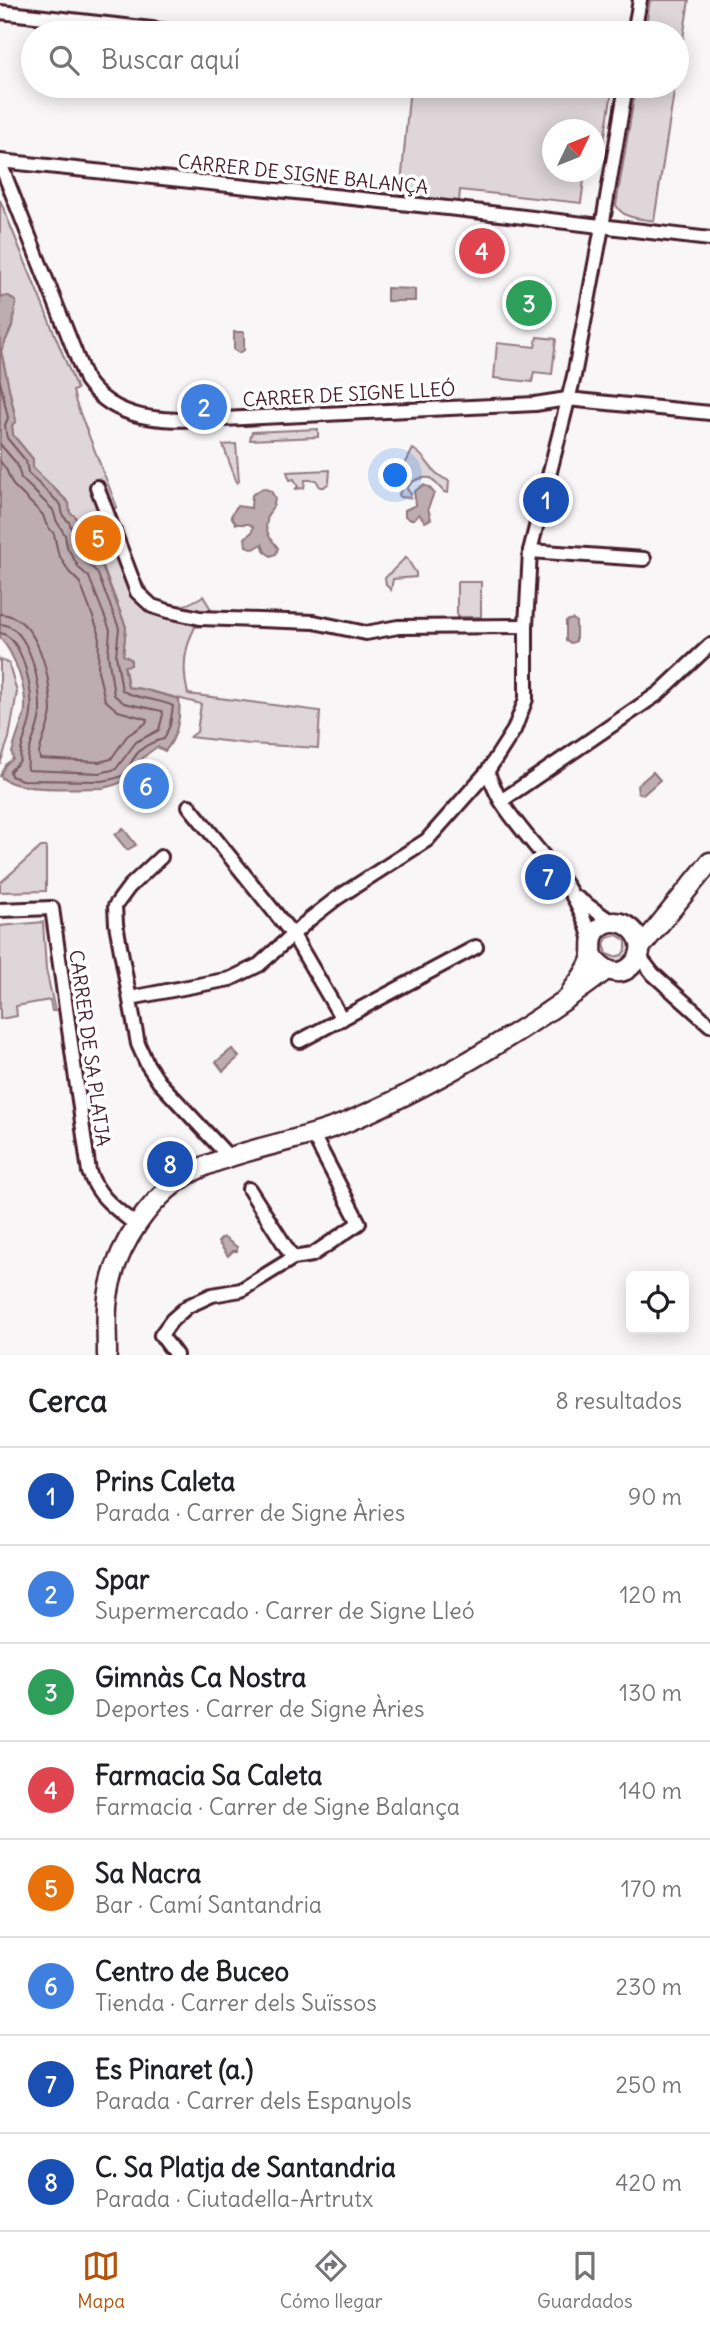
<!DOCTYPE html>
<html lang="es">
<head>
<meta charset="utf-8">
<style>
  :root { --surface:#fff; --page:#f6f6f6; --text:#202124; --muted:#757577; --line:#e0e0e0; --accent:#b45309 }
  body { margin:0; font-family:Delius,sans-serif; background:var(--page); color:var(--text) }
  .controls { position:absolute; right:21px; bottom:21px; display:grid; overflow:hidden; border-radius:10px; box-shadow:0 4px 18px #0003 }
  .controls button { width:63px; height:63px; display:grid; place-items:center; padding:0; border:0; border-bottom:2px solid var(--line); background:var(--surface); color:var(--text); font:35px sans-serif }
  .compass { position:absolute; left:542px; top:119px; width:63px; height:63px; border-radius:50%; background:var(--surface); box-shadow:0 4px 18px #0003; rotate:47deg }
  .you { position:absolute; left:396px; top:476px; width:24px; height:24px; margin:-18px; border:5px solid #fff; border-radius:50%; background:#1a73e8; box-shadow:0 0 0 10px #1a73e833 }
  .badge { display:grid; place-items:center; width:46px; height:46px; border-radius:50%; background:var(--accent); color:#fff; font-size:23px; font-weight:700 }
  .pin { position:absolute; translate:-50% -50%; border:4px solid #fff; box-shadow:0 2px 7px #0006 }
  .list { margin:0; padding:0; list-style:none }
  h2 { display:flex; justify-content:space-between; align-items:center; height:91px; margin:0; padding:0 28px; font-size:30px }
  h2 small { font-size:23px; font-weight:400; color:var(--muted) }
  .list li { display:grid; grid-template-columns:46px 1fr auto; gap:21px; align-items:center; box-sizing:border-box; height:98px; padding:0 28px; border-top:2px solid var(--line) }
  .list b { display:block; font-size:26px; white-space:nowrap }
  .list p { margin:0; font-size:23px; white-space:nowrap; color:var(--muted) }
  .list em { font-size:23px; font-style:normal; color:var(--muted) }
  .icon { flex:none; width:38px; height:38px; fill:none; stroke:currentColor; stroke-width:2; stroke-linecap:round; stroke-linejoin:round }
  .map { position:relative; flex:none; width:710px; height:1355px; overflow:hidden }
  .search { position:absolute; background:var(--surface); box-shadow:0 4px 18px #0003; left:21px; right:21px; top:21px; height:77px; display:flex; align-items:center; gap:18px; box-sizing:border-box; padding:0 24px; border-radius:38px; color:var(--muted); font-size:26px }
  .sheet { height:875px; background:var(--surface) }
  nav { display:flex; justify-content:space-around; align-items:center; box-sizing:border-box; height:98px; border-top:2px solid var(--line); background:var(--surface); font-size:19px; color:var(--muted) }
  nav a { display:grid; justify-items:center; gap:4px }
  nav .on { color:var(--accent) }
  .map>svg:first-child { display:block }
</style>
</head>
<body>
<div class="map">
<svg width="710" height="1355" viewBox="0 0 710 1355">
  <rect width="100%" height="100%" fill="#f8f6f7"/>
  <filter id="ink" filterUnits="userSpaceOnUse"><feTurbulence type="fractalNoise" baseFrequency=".0143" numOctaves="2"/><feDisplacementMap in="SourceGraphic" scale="14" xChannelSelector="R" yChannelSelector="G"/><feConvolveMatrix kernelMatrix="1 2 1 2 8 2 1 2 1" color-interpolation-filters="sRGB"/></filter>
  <g filter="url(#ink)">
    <g fill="#ded6d9" stroke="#947a82" stroke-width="2" fill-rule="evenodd">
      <polygon points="650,0 689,0 677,77 677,33 645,33"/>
      <polygon points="410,86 613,86 602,153 595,152 594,130 552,130 552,172 585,172 581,203 460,190 459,202 400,196"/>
      <path d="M636,86H675L654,221C639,218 623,219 616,205Z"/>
      <path d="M0,200L77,389L73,391L76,403L117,507L109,511C120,535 139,596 166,605C179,610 193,602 203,596L211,609L203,626L195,627C184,648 182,671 188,694L320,711L318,748L250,744L190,737L197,732L201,704L142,689L128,688L123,656L126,627L103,567L91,558L81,539L82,534L70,513L68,502L33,468V459L13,435L12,425L16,421L1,351L12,326L0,295Z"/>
      <polygon points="537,337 556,339 552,374 534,372 532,382 494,378 497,343 535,347"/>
      <polygon points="318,429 318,437 250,440 252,432"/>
      <polygon points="236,444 239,481 237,483 223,445"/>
      <path d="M413,449C429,458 429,473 449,481L448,493L444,492L431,478C421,477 412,479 407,489L411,494L410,498L400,497L399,494L405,482L403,468Z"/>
      <polygon points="330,470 329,483 324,487 320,487 316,480 305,480 304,488 295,489 298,487 294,479 290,480 287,472"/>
      <polygon points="406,557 416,573 416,577 393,579 391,590 386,585 385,578"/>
      <rect x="457" y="582" width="24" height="35"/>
      <polygon points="0,659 9,664 17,692 9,738 0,764"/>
      <polygon points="41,847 46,847 46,891 0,892 0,883"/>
      <polygon points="43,922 46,969 55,1011 52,1011 50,1000 16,1006 17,1016 0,1019 0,926"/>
      <path d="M613,929L628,934L632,945L629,956L619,962L608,961L600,953L601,938ZM617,935L626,941V949L622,955L614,957L607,954L604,944L607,938Z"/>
    </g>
    <g fill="#bdadb0" stroke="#8f747b" stroke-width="2">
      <polygon points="387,288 415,289 415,301 387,301"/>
      <path d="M0,295L2,297L9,296L16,302L12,326L1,351L16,421L12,425L13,435L33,459V468L69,503L70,513L75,516L82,534L81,539L91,558L102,567L126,627L123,655L131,659V665L124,666L128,687L142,689L179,699C181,716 177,738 165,751L157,747C148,753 137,760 137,772C125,782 117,785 102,788C79,788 15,793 0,776L5,765L13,759L12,753C15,740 20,728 24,716C29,694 15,653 0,638Z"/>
      <polygon points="234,332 244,332 244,350 239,353 234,350"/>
      <polygon points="423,485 429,487 434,493 428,508 431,519 425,522 419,514 414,519 409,519 405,516 405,510 416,505 414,492"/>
      <polygon points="263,488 271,491 275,498 274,505 268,515 266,527 269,536 278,548 276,554 271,556 265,552 262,544 254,549 246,546 245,538 252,532 253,527 249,524 236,524 231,516 237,506 251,508 252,495"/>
      <polygon points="572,619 576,621 576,641 571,643 566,641 566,621"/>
      <polygon points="653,772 660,780 644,794 638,793 637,786"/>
      <polygon points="123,828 136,845 127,850 115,835"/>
      <polygon points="232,1049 239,1057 223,1071 216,1062"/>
      <polygon points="223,1237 237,1247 237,1251 233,1251 228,1256 218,1242"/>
    </g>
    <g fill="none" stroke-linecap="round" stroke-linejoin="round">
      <g stroke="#785860" stroke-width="2">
        <path d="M0,381L8,418L5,425L7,438L26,461L28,473L61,505L63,516L69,522L74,534L75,543L86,562L97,572L119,628L116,655L122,690C131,698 159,699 173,706L170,725L164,739C151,742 140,747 132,761C129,766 129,771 123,775C117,779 108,780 101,781L22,780L11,776L10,771L20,761C20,742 29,731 31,714C34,695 23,636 0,633"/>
        <path d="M0,444L17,464L21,478L53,510L56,520L65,535L67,547L79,568L89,577L110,630L108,655L114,695L124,703L162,711L163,714L159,730L136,742L116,769L100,773L28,770C25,748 39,733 40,712C41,688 31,626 0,624"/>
        <path d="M0,461L6,469L13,485L43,515L46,524L54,534L58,553L69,572L80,583L99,633L98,671L105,700L118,711L147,719L146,723L127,736L111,759L99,762L40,759L39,753C42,739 50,725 51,711C51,680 39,615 0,614"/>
      </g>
      <g stroke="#4a1f2b" stroke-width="18">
        <g id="minor">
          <polyline points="0,12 187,33"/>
          <polyline points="634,33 640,0"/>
          <polyline points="0,161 457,209 710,239"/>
          <path d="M0,163L86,380C118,426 172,420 222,419L535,404L567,399L710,413"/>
          <polyline points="97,487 137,592 152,606 168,611 200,618 314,622 366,633 398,627 526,626"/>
          <polyline points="530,551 644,559"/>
          <path d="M487,772C492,781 495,792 501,801C532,850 577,881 591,941"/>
          <polyline points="501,801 659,693 710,645"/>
          <polyline points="189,806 293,935 342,1019"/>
          <polyline points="161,857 129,887 115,906 116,924 138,1044 147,1064 159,1082 230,1158"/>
          <polyline points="577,898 612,922"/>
          <path d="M0,910L52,908L89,1172C99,1198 115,1208 136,1225"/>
          <polyline points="639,956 653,974 710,1025"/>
          <polyline points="130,998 230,979 259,965 310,919 337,898 427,840 487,772 514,730 526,699 526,626 530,551 574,376 602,227 626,86"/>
          <polyline points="300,1041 476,947"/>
          <polyline points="249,1189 293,1258"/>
          <polyline points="176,1355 161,1335 172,1320 188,1306 212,1295 241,1290 293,1258 312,1255 359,1223 313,1135"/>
        </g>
      </g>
      <g stroke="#4a1f2b" stroke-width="23">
        <g id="secondary">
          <polyline points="641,947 710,862"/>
          <path d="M571,992C578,982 591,967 592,954C593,945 590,937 598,929C619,908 654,939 635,962C620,981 603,970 592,955"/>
          <path d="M107,1355C107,1339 106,1323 107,1307C111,1250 152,1189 205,1166C252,1146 304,1141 352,1120C420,1091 484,1054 546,1013C566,999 587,986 606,970"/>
        </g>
      </g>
      <use href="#minor" stroke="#fff" stroke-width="12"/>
      <use href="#secondary" stroke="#fff" stroke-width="18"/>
    </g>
  </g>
  <g text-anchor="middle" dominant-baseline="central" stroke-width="7" stroke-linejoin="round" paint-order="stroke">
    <g font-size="19" fill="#4a1f2b" stroke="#fff">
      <text transform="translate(303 174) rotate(6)">CARRER DE SIGNE BALANÇA</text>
      <text transform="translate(349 394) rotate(-3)">CARRER DE SIGNE LLEÓ</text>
      <text transform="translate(90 1048) rotate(82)">CARRER DE SA PLATJA</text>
    </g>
  </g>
</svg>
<div class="controls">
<button><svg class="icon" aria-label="locate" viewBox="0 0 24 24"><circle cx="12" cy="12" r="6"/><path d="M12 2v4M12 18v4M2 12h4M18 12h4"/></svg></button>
</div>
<svg class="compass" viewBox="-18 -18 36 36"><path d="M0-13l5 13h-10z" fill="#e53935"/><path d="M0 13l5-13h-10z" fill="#757577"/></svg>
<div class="you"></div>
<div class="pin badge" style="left:546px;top:500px;background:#1a4fb4">1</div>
<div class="pin badge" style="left:204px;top:407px;background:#3f7fe0">2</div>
<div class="pin badge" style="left:529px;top:303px;background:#2e9e5b">3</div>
<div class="pin badge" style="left:482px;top:251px;background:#e0444e">4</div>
<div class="pin badge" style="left:98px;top:538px;background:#e8710a">5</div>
<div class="pin badge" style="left:146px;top:786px;background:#3f7fe0">6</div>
<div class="pin badge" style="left:548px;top:877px;background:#1a4fb4">7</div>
<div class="pin badge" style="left:170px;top:1164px;background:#1a4fb4">8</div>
<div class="search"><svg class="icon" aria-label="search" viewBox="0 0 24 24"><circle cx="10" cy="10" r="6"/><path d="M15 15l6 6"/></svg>Buscar aquí</div>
</div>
<section class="sheet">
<h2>Cerca<small>8 resultados</small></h2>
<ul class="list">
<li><span class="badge" style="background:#1a4fb4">1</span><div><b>Prins Caleta</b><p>Parada · Carrer de Signe Àries</p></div><em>90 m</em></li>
<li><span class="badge" style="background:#3f7fe0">2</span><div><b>Spar</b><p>Supermercado · Carrer de Signe Lleó</p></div><em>120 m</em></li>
<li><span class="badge" style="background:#2e9e5b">3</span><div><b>Gimnàs Ca Nostra</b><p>Deportes · Carrer de Signe Àries</p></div><em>130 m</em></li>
<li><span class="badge" style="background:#e0444e">4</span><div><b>Farmacia Sa Caleta</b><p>Farmacia · Carrer de Signe Balança</p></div><em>140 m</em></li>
<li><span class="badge" style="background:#e8710a">5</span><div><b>Sa Nacra</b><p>Bar · Camí Santandria</p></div><em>170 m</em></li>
<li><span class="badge" style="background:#3f7fe0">6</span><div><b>Centro de Buceo</b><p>Tienda · Carrer dels Suïssos</p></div><em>230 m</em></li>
<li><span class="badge" style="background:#1a4fb4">7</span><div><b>Es Pinaret (a.)</b><p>Parada · Carrer dels Espanyols</p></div><em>250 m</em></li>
<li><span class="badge" style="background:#1a4fb4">8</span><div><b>C. Sa Platja de Santandria</b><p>Parada · Ciutadella-Artrutx</p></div><em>420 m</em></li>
</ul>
</section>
<nav>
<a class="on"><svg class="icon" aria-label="map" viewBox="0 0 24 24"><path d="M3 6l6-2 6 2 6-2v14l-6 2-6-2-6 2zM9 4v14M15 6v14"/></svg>Mapa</a>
<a><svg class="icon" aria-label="directions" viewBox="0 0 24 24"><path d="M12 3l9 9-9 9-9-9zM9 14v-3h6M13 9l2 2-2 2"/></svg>Cómo llegar</a>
<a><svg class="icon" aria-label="saved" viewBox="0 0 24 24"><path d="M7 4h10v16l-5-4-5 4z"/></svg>Guardados</a>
</nav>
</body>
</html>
